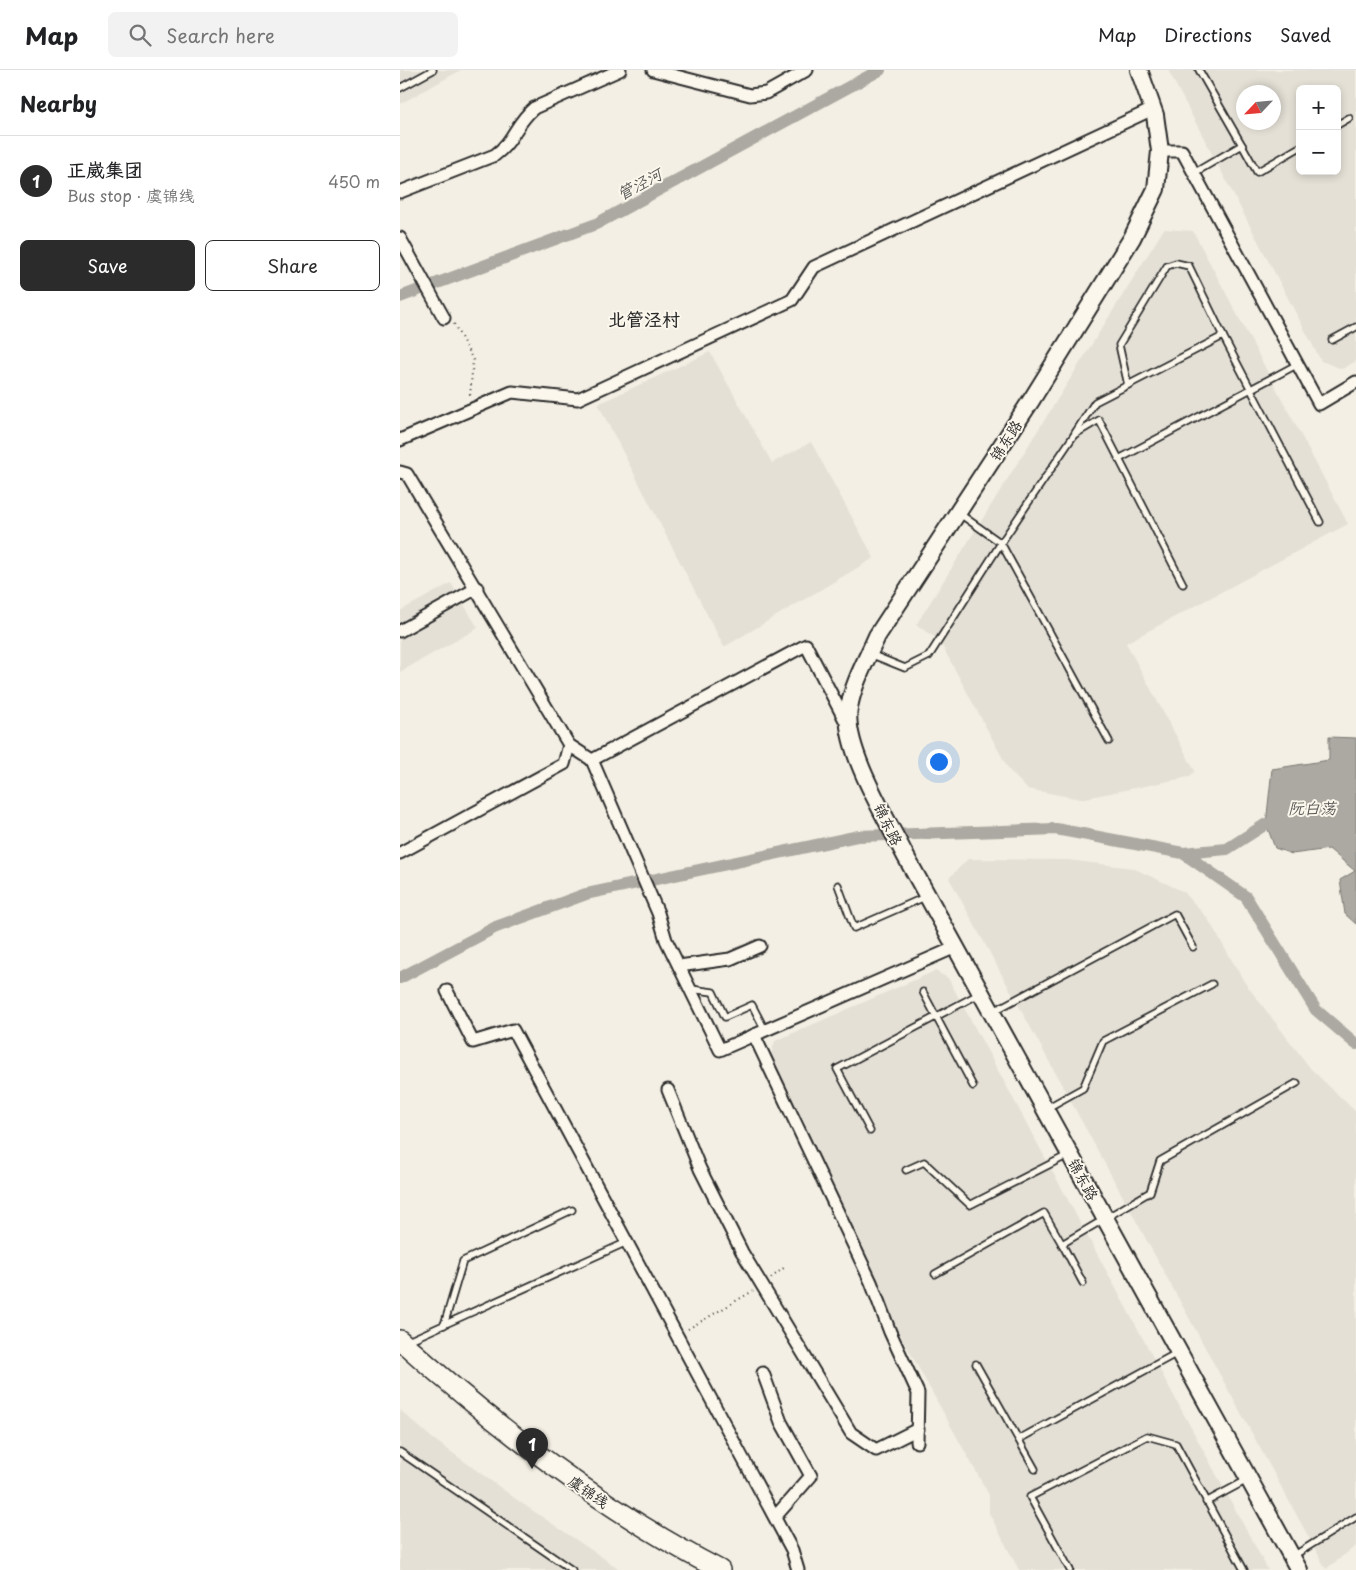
<!DOCTYPE html>
<html lang="en">
<head>
<meta charset="utf-8">
<style>
  :root { --surface:#fff; --page:#f2f2f2; --text:#202124; --muted:#757577; --line:#e0e0e0; --accent:#2b2b2b }
  body { margin:0; font-family:"Playpen Sans","LXGW WenKai TC",sans-serif; background:var(--page); color:var(--text) }
  .controls { position:absolute; right:15px; top:15px; display:grid; overflow:hidden; border-radius:8px; box-shadow:0 2px 8px #0003 }
  .controls button { width:45px; height:45px; display:grid; place-items:center; padding:0; border:0; border-bottom:1px solid var(--line); background:var(--surface); color:var(--text); font:25px sans-serif }
  .compass { position:absolute; left:836px; top:15px; width:45px; height:45px; border-radius:50%; background:var(--surface); box-shadow:0 2px 8px #0003; rotate:244deg }
  .you { position:absolute; left:538px; top:691px; width:18px; height:18px; margin:-12px; border:4px solid #fff; border-radius:50%; background:#1a73e8; box-shadow:0 0 0 8px #1a73e833 }
  .badge { display:grid; place-items:center; width:32px; height:32px; border-radius:50%; background:var(--accent); color:#fff; font-size:16px; font-weight:700 }
  .pin { position:absolute; translate:-50% -41px; filter:drop-shadow(0 1px 2px #0008) }
  .pin::after { content:''; position:absolute; top:26px; width:18px; height:15px; background:inherit; clip-path:polygon(0 0,100% 0,50% 100%) }
  .list { margin:0; padding:0; list-style:none }
  h2 { display:flex; justify-content:space-between; align-items:center; height:65px; margin:0; padding:0 20px; font-size:21px }
  h2 small { font-size:16px; font-weight:400; color:var(--muted) }
  .list li { display:grid; grid-template-columns:32px 1fr auto; gap:15px; align-items:center; box-sizing:border-box; height:90px; padding:0 20px; border-top:1px solid var(--line) }
  .list b { display:block; font-size:19px; white-space:nowrap }
  .list p { margin:0; font-size:16px; white-space:nowrap; color:var(--muted) }
  .list em { font-size:16px; font-style:normal; color:var(--muted) }
  .actions { display:flex; gap:10px; padding:15px 20px }
  .actions a { flex:1; padding:11px 0; border:1px solid var(--accent); border-radius:8px; text-align:center; font-size:18px; color:var(--accent) }
  .actions .main { background:var(--accent); color:#fff }
  .icon { flex:none; width:28px; height:28px; fill:none; stroke:currentColor; stroke-width:2; stroke-linecap:round; stroke-linejoin:round }
  .map { position:relative; flex:none; width:956px; height:1500px; overflow:hidden }
  header { display:flex; align-items:center; gap:30px; box-sizing:border-box; height:70px; padding:0 25px; background:var(--surface); border-bottom:1px solid var(--line) }
  header strong { font-size:24px }
  nav { display:flex; gap:28px; margin-inline-start:auto; font-size:18px }
  .search { width:350px; height:45px; background:var(--page); display:flex; align-items:center; gap:12px; box-sizing:border-box; padding:0 18px; border-radius:8px; color:var(--muted); font-size:19px }
  main { display:flex }
  aside { flex:1; background:var(--surface) }
  .map>svg:first-child { display:block }
</style>
</head>
<body>
<header>
<strong>Map</strong>
<div class="search"><svg class="icon" aria-label="search" viewBox="0 0 24 24"><circle cx="10" cy="10" r="6"/><path d="M15 15l6 6"/></svg>Search here</div>
<nav><a>Map</a><a>Directions</a><a>Saved</a></nav>
</header>
<main>
<aside>
<h2>Nearby<small></small></h2>
<ul class="list">
<li><span class="badge">1</span><div><b>正崴集团</b><p>Bus stop · 虞锦线</p></div><em>450 m</em></li>
</ul>
<div class="actions"><a class="main">Save</a><a>Share</a></div>
</aside>
<div class="map">
<svg width="956" height="1500" viewBox="0 0 956 1500">
  <rect width="100%" height="100%" fill="#f3efe4"/>
  <filter id="ink" filterUnits="userSpaceOnUse"><feTurbulence type="fractalNoise" baseFrequency=".02" numOctaves="2"/><feDisplacementMap in="SourceGraphic" scale="10" xChannelSelector="R" yChannelSelector="G"/><feConvolveMatrix kernelMatrix="1 2 1 2 8 2 1 2 1" color-interpolation-filters="sRGB"/></filter>
  <g filter="url(#ink)">
    <g fill="#e4e0d6" fill-rule="evenodd">
      <polygon points="0,0 61,0 0,34"/>
      <path d="M768,0H956V291L942,299L921,291ZM900,19H937V101H900ZM844,22H874V52H844Z"/>
      <polygon points="764,159 793,161 948,454 726,573 795,701 789,707 681,729 627,719 609,700 539,570 516,555"/>
      <polygon points="310,282 372,393 411,372 474,488 324,577 198,334"/>
      <polygon points="51,513 78,558 0,602 0,541"/>
      <polygon points="568,789 668,790 733,798 784,822 808,849 845,913 911,999 956,1042 956,1476 926,1499 549,808"/>
      <polygon points="535,901 548,908 868,1500 619,1500 589,1443 589,1425 471,1212 368,994 375,971"/>
      <polygon points="0,1340 32,1368 120,1432 221,1500 0,1500"/>
    </g>
    <polygon fill="#aca9a2" stroke="#787772" points="929,667 956,668 956,854 945,844 940,810 955,801 929,779 892,784 875,778 866,754 872,699 929,690"/>
    <g fill="none" stroke-linecap="round" stroke-linejoin="round">
      <g stroke="#aca9a2" stroke-width="12">
        <polyline points="0,227 196,154 480,0"/>
        <polyline points="783,783 827,779 866,754"/>
        <polyline points="0,908 96,857 186,824 458,766 656,759 783,783 846,827 916,940 956,974"/>
      </g>
      <g stroke="#2b2b2b" stroke-width="9">
        <g id="lane">
          <polyline points="799,0 842,75"/>
          <polyline points="0,18 33,0"/>
          <polyline points="937,55 949,48"/>
          <polyline points="794,103 842,75 857,102 900,77"/>
          <polyline points="932,270 956,257"/>
          <polyline points="728,315 719,275 767,196 776,193 789,196 823,266"/>
          <polyline points="675,363 695,332 823,266 920,452"/>
          <polyline points="719,389 898,294"/>
          <polyline points="560,444 601,473 709,671"/>
          <polyline points="470,584 505,598 529,586 601,473 674,365 699,350 783,514"/>
          <polyline points="438,815 454,858 525,827"/>
          <polyline points="291,919 313,922 325,947 352,935 365,960"/>
          <polyline points="523,922 573,1016"/>
          <polyline points="594,941 775,844 793,877"/>
          <polyline points="647,1038 683,1018 703,971 812,914"/>
          <polyline points="470,1061 437,999 579,924"/>
          <polyline points="506,1100 524,1092 570,1135 668,1085"/>
          <polyline points="535,1204 644,1143 662,1174"/>
          <polyline points="683,1213 662,1174 750,1122 760,1091 897,1013"/>
          <polyline points="44,1255 63,1191 172,1140"/>
          <polyline points="8,1271 227,1172"/>
          <polyline points="576,1294 635,1399"/>
          <polyline points="619,1369 777,1283"/>
          <polyline points="0,1382 172,1500"/>
          <polyline points="806,1432 847,1410"/>
          <polyline points="893,1486 956,1447"/>
          <polyline points="670,1500 630,1427 747,1366 776,1374 844,1500"/>
        </g>
      </g>
      <g stroke="#2b2b2b" stroke-width="15">
        <g id="street">
          <polyline points="253,0 350,25 366,23 407,0"/>
          <polyline points="760,81 782,81 919,334 956,312"/>
          <path d="M0,122L95,85C114,71 115,54 134,38L220,0"/>
          <polyline points="0,168 44,248"/>
          <polyline points="0,370 112,322 178,329 392,230 414,197 753,39"/>
          <polyline points="0,402 7,404 169,675 164,694 0,783"/>
          <polyline points="0,561 77,518"/>
          <polyline points="169,675 192,690 406,575 448,656"/>
          <polyline points="192,690 258,843 266,870 320,980 556,877"/>
          <polyline points="279,896 330,889 360,876"/>
          <polyline points="47,921 73,972 113,960 392,1480 398,1500"/>
          <polyline points="354,965 471,1212 490,1262 518,1323 517,1372"/>
          <polyline points="268,1020 300,1099 342,1182 451,1363 476,1380 518,1359"/>
          <polyline points="363,1303 381,1352 411,1406 375,1447"/>
        </g>
      </g>
      <g stroke="#2b2b2b" stroke-width="20">
        <path id="secondary" d="M739,0L755,45L760,81L756,119L732,168L632,329L477,566C467,589 453,613 449,638C442,677 488,751 506,787L899,1500"/>
      </g>
      <g stroke="#2b2b2b" stroke-width="22">
        <path id="primary" d="M0,1270C98,1358 202,1439 320,1500"/>
      </g>
      <g stroke="#2b2b2b" stroke-width="2" stroke-dasharray="1 4" stroke-linecap="butt">
        <polyline points="54,254 73,290 70,327"/>
        <polyline points="371,1208 385,1197"/>
        <polyline points="288,1259 353,1221"/>
      </g>
      <use href="#lane" stroke="#fbf7ec" stroke-width="5.5"/>
      <use href="#street" stroke="#fbf7ec" stroke-width="11"/>
      <use href="#secondary" stroke="#fbf7ec" stroke-width="16"/>
      <use href="#primary" stroke="#fbf7ec" stroke-width="19"/>
    </g>
  </g>
  <g text-anchor="middle" dominant-baseline="central" stroke-width="4" stroke-linejoin="round" paint-order="stroke">
    <g font-size="15" fill="#2b2b2b" stroke="#fbf7ec">
      <text transform="translate(605 370) rotate(-57)">锦东路</text>
      <text transform="translate(489 754) rotate(64)">锦东路</text>
      <text transform="translate(684 1109) rotate(61)">锦东路</text>
      <text transform="translate(189 1421) rotate(34)">虞锦线</text>
    </g>
    <g font-size="16" font-style="italic" fill="#585755" stroke="#fbf7ec">
      <text transform="translate(239 113) rotate(-28)">管泾河</text>
      <text x="912" y="737">阮白荡</text>
    </g>
    <g font-size="18" font-weight="bold" fill="#2b2b2b" stroke="#fbf7ec">
      <text x="244" y="248">北管泾村</text>
    </g>
  </g>
</svg>
<div class="controls">
<button>+</button>
<button>−</button>
</div>
<svg class="compass" viewBox="-18 -18 36 36"><path d="M0-13l5 13h-10z" fill="#e53935"/><path d="M0 13l5-13h-10z" fill="#757577"/></svg>
<div class="you"></div>
<div class="pin badge" style="left:132px;top:1399px">1</div>
</div>
</main>
</body>
</html>
